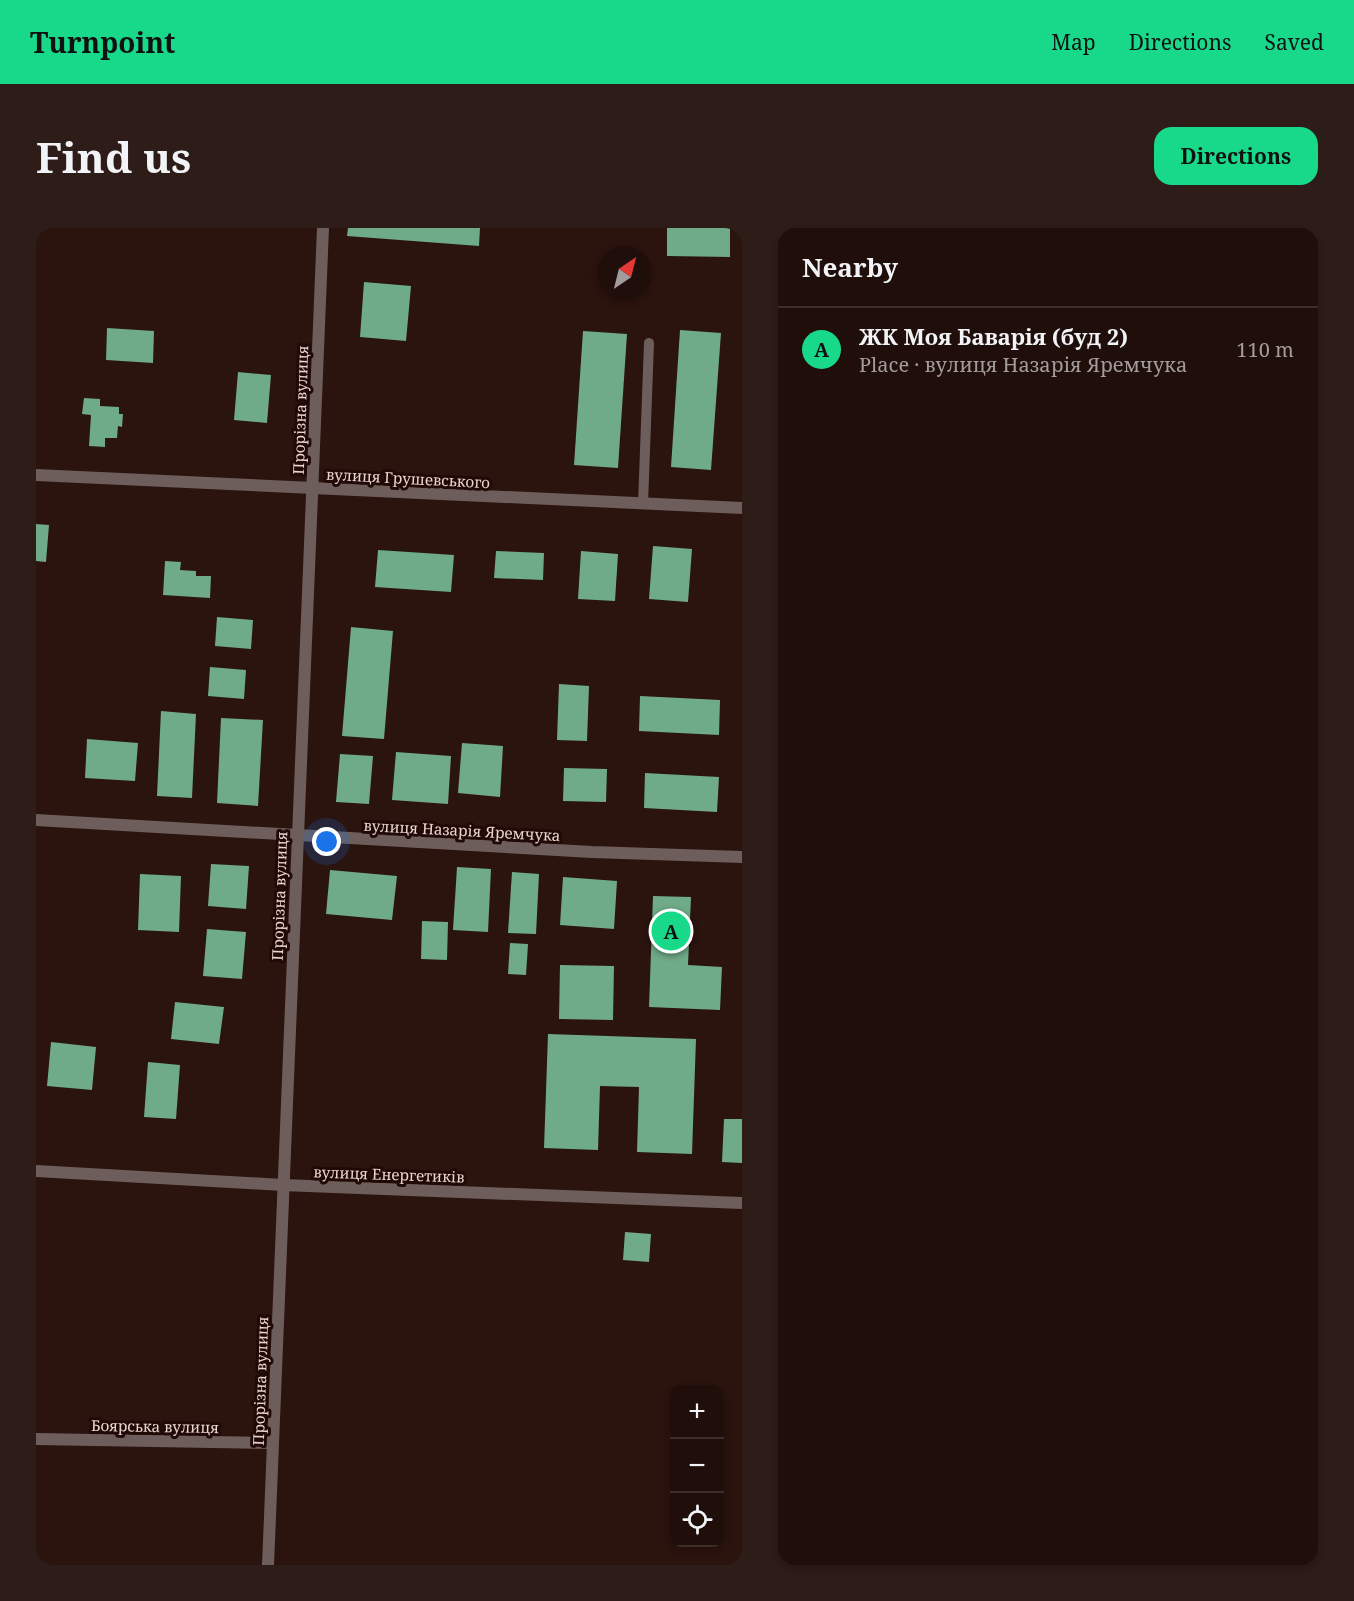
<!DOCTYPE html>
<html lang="en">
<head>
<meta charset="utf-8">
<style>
  :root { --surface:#200e0a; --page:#2d1c18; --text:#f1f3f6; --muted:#a29c9c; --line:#3d2e2b; --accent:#18d989 }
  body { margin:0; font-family:"Noto Serif",serif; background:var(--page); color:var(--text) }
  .controls { position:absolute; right:18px; bottom:18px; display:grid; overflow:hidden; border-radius:12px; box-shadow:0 3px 9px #0003 }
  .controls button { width:54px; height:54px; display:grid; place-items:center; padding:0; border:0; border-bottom:2px solid var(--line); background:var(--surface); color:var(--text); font:30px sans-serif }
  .compass { position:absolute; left:562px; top:18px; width:54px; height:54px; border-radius:50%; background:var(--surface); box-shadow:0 3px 9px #0003; rotate:35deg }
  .you { position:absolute; left:291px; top:614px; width:21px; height:21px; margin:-15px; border:4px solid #fff; border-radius:50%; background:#1a73e8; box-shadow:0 0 0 9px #1a73e833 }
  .badge { display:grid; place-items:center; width:39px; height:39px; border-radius:50%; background:var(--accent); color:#111; font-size:20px; font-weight:700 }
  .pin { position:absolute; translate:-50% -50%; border:3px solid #fff; box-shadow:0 2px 6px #0006 }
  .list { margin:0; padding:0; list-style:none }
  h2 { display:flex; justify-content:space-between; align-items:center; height:78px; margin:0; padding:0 24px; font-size:26px }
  h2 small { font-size:20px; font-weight:400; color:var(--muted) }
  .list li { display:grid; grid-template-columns:39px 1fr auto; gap:18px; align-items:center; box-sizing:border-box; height:84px; padding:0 24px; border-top:2px solid var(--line) }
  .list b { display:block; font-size:22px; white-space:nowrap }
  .list p { margin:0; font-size:20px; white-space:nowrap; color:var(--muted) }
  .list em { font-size:20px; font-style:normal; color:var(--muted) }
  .icon { flex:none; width:33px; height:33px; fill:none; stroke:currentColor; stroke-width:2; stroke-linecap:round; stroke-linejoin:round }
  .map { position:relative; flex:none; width:706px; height:1337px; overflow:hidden; border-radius:18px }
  header { display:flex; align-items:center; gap:36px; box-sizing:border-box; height:84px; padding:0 30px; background:var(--accent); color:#111 }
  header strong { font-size:28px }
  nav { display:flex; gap:33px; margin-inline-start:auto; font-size:21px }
  .intro { display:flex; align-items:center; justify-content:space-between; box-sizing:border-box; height:144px; padding:0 36px }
  h1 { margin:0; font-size:42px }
  .button { padding:15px 27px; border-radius:18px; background:var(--accent); color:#111; font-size:21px; font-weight:700 }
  main { display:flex; gap:36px; padding:0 36px }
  aside { flex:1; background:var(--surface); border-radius:18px; box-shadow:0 3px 9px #0003 }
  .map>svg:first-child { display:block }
</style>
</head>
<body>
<header>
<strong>Turnpoint</strong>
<nav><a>Map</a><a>Directions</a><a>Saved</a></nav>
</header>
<div class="intro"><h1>Find us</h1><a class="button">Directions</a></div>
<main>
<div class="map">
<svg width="706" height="1337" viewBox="0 0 706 1337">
  <rect width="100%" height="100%" fill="#2b130e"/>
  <g fill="#6fab88">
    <polygon points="312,0 444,0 443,18 311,8"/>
    <polygon points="631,0 694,0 694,29 631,28"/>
    <polygon points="328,54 375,58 370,113 324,109"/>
    <polygon points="71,100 118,103 117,135 70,132"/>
    <polygon points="644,102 685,105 675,242 635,239"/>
    <polygon points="547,103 591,106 582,240 538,237"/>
    <polygon points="202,144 235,147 231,195 198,192"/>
    <polygon points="48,170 64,171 64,178 83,179 83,186 87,186 86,199 82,198 81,210 69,210 69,219 53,218 55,187 46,186"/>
    <polygon points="0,296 13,297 10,334 0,333"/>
    <polygon points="617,318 656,321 652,374 613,371"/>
    <polygon points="342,322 418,327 415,364 339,359"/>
    <polygon points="460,323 508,325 507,352 458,350"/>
    <polygon points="545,323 582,326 579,373 542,371"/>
    <polygon points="129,333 145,334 144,342 160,343 160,348 175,348 174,370 127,367"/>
    <polygon points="181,389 217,392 215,421 179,418"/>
    <polygon points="315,399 357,403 348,511 306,508"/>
    <polygon points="174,439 210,442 208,471 172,468"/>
    <polygon points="523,456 553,458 551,513 521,512"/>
    <polygon points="604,468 684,472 683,507 603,503"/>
    <polygon points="125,483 160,486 156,570 121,568"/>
    <polygon points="185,490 227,492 222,578 181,575"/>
    <polygon points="51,511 102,515 99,553 49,550"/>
    <polygon points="426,515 467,518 464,569 422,565"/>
    <polygon points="360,524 415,528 412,576 356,572"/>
    <polygon points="304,526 337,528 333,576 300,574"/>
    <polygon points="528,540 571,541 570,574 527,573"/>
    <polygon points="609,545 683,549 681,584 608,580"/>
    <polygon points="175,636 213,638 210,681 172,678"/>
    <polygon points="421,639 455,641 452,704 417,702"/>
    <polygon points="294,642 361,648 356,692 290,686"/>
    <polygon points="476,644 503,646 500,706 472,705"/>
    <polygon points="104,646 145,648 143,704 102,702"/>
    <polygon points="527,649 581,653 578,701 524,697"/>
    <polygon points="617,668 655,669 652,737 686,739 684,782 613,779"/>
    <polygon points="386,693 412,694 411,732 385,731"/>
    <polygon points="171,701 210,704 206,751 167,748"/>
    <polygon points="474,715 492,716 490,747 472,746"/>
    <polygon points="524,737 578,738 577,792 523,791"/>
    <polygon points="139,774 188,779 183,816 135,811"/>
    <polygon points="512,806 660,811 656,926 601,924 603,859 564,858 562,922 508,920"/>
    <polygon points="15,814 60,819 56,862 11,858"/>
    <polygon points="112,834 144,837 140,891 108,889"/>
    <polygon points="688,891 706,891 706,935 686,934"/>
    <polygon points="589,1004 615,1006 613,1034 587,1032"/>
  </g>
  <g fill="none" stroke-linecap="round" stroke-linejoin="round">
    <polyline stroke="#6d5e5b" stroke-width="10" points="607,276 613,115"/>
    <g stroke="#6d5e5b" stroke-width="12">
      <polyline points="0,247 706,280"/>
      <polyline points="0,592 556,624 706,629"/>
      <polyline points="0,943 247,957 706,975"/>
      <polyline points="0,1211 237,1215"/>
      <polyline points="232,1337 287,0"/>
    </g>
  </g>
  <g text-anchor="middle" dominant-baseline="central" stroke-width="6" stroke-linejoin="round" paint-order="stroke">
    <g font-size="15" fill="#e8d6d2" stroke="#210906">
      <text transform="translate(264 182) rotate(-88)">Прорізна вулиця</text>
      <text transform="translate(372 250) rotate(3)">вулиця Грушевського</text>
      <text transform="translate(426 602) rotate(3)">вулиця Назарія Яремчука</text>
      <text transform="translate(243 668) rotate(-88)">Прорізна вулиця</text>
      <text transform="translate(353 946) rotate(2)">вулиця Енергетиків</text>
      <text transform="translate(224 1153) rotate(-88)">Прорізна вулиця</text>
      <text transform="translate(119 1198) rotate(1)">Боярська вулиця</text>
    </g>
  </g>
</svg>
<div class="controls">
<button>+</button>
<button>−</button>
<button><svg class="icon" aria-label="locate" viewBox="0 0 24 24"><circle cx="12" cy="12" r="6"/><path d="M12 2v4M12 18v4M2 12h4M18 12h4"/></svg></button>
</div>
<svg class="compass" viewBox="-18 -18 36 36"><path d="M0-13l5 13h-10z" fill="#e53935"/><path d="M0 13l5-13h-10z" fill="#a29c9c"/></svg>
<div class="you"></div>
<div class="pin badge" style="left:635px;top:703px">A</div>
</div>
<aside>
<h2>Nearby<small></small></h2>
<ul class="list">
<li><span class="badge">A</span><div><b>ЖК Моя Баварія (буд 2)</b><p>Place · вулиця Назарія Яремчука</p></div><em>110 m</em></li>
</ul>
</aside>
</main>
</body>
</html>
